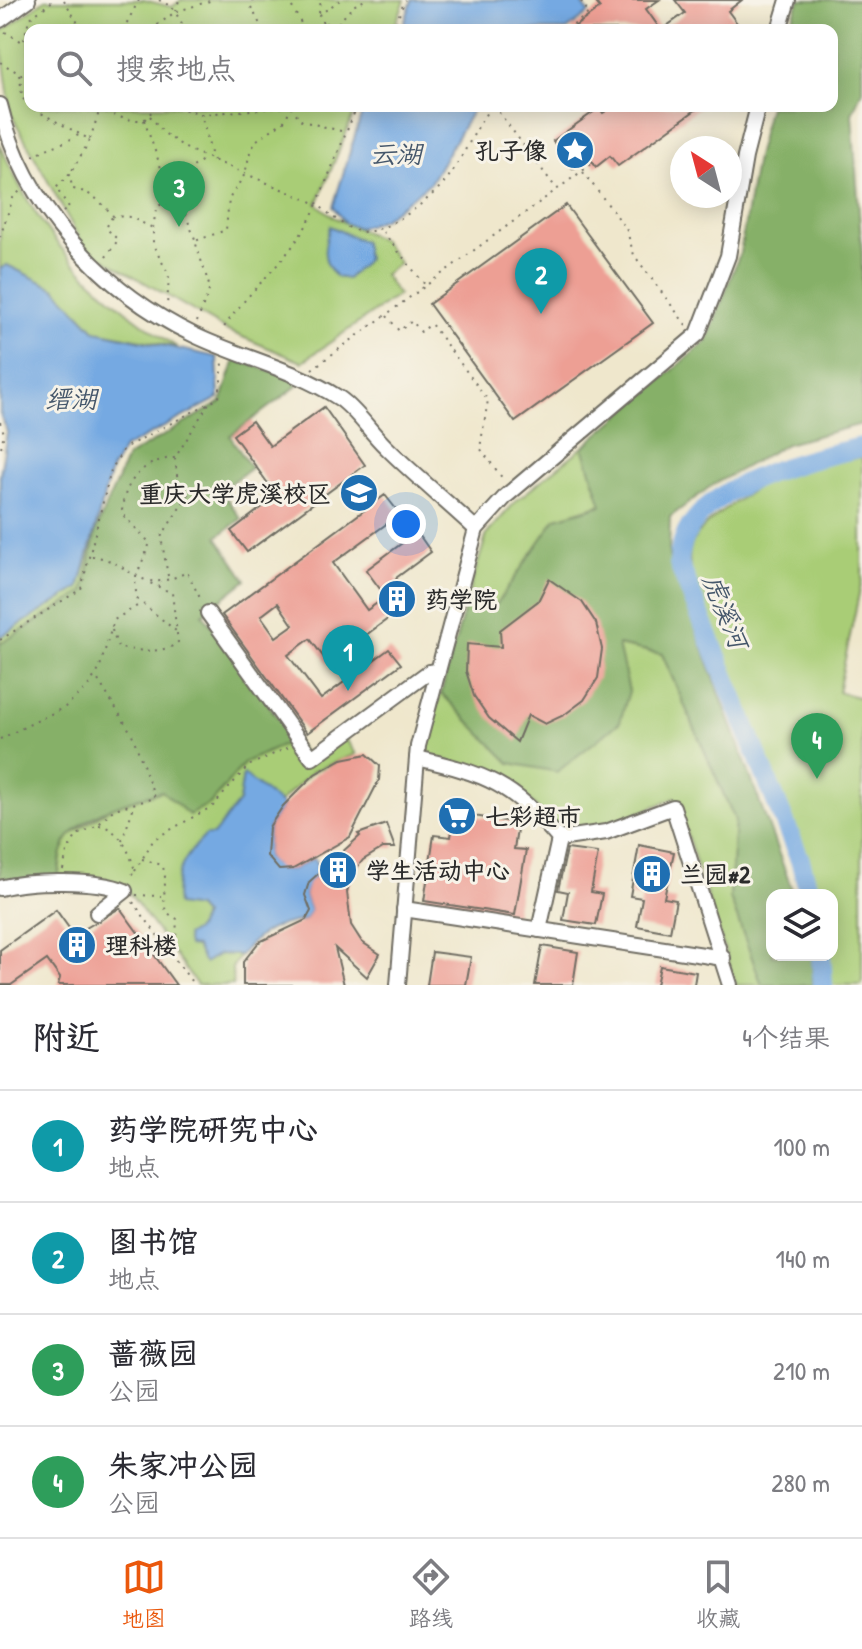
<!DOCTYPE html>
<html lang="zh">
<head>
<meta charset="utf-8">
<style>
  :root { --surface:#fff; --page:#f2f2f3; --text:#2b2b33; --muted:#7c7c81; --line:#e1e1e2; --accent:#ea580c }
  body { margin:0; font-family:"Patrick Hand","LXGW WenKai TC",sans-serif; background:var(--page); color:var(--text) }
  .controls { position:absolute; right:24px; bottom:24px; display:grid; overflow:hidden; border-radius:16px; box-shadow:0 4px 20px #0003 }
  .controls button { width:72px; height:72px; display:grid; place-items:center; padding:0; border:0; border-bottom:2px solid var(--line); background:var(--surface); color:var(--text); font:40px sans-serif }
  .compass { position:absolute; left:670px; top:136px; width:72px; height:72px; border-radius:50%; background:var(--surface); box-shadow:0 4px 20px #0003; rotate:324deg }
  .you { position:absolute; left:406px; top:524px; width:28px; height:28px; margin:-20px; border:6px solid #fff; border-radius:50%; background:#1a73e8; box-shadow:0 0 0 12px #1a73e833 }
  .badge { display:grid; place-items:center; width:52px; height:52px; border-radius:50%; background:var(--accent); color:#fff; font-size:26px; font-weight:700 }
  .pin { position:absolute; translate:-50% -66px; filter:drop-shadow(0 2px 4px #0008) }
  .pin::after { content:''; position:absolute; top:42px; width:28px; height:24px; background:inherit; clip-path:polygon(0 0,100% 0,50% 100%) }
  .list { margin:0; padding:0; list-style:none }
  h2 { display:flex; justify-content:space-between; align-items:center; height:104px; margin:0; padding:0 32px; font-size:34px }
  h2 small { font-size:26px; font-weight:400; color:var(--muted) }
  .list li { display:grid; grid-template-columns:52px 1fr auto; gap:24px; align-items:center; box-sizing:border-box; height:112px; padding:0 32px; border-top:2px solid var(--line) }
  .list b { display:block; font-size:30px; white-space:nowrap }
  .list p { margin:0; font-size:26px; white-space:nowrap; color:var(--muted) }
  .list em { font-size:26px; font-style:normal; color:var(--muted) }
  .icon { flex:none; width:44px; height:44px; fill:none; stroke:currentColor; stroke-width:2; stroke-linecap:round; stroke-linejoin:round }
  .map { position:relative; flex:none; width:862px; height:985px; overflow:hidden }
  .search { position:absolute; background:var(--surface); box-shadow:0 4px 20px #0003; left:24px; right:24px; top:24px; height:88px; display:flex; align-items:center; gap:20px; box-sizing:border-box; padding:0 28px; border-radius:16px; color:var(--muted); font-size:30px }
  .sheet { height:552px; background:var(--surface) }
  nav { display:flex; justify-content:space-around; align-items:center; box-sizing:border-box; height:112px; border-top:2px solid var(--line); background:var(--surface); font-size:22px; color:var(--muted) }
  nav a { display:grid; justify-items:center; gap:4px }
  nav .on { color:var(--accent) }
  .map>svg:first-child { display:block }
</style>
</head>
<body>
<div class="map">
<svg width="862" height="985" viewBox="0 0 862 985">
  <rect width="100%" height="100%" fill="#f7f3e8"/>
  <filter id="ink" filterUnits="userSpaceOnUse"><feTurbulence type="fractalNoise" baseFrequency=".0125" numOctaves="2"/><feDisplacementMap in="SourceGraphic" scale="16" xChannelSelector="R" yChannelSelector="G"/><feConvolveMatrix kernelMatrix="1 2 1 2 8 2 1 2 1" color-interpolation-filters="sRGB"/></filter>
  <filter id="wash" filterUnits="userSpaceOnUse"><feTurbulence type="fractalNoise" baseFrequency=".006" numOctaves="4" result="noise"/><feDisplacementMap in="SourceGraphic" scale="32" xChannelSelector="R" yChannelSelector="G"/><feGaussianBlur stdDeviation="1.8" result="paint"/><feColorMatrix in="noise" values="0 0 0 0 0 0 0 0 0 0 0 0 0 0 0 0 0 1.4 0 .05"/><feComposite in="paint" operator="in"/></filter>
  <g filter="url(#wash)">
    <rect width="100%" height="100%" fill="#efe7cc"/>
    <g fill="#a9cd76" stroke="#6a7c50" stroke-width="2">
      <polygon points="45,0 144,0 172,7 181,0 405,0 393,30 30,30 30,106 357,106 317,204 335,218 382,240 399,263 384,275 398,295 302,362 228,331 84,247 11,114 0,33"/>
      <path d="M0,144C38,237 94,293 177,347L96,331L56,289L7,265L0,269Z"/>
      <polygon points="583,447 602,504 556,518 496,605 467,599 487,534 516,501"/>
      <path d="M862,457V580L838,692L862,698V985H826L824,955H832V895H813L804,859L693,582C690,567 686,554 694,540C704,520 762,482 783,474C807,464 837,462 862,457Z"/>
      <polygon points="96,530 84,592 0,644 0,637 79,588"/>
      <path d="M617,645L662,654L735,820L730,898L762,985H736L675,798L606,826L562,834C515,781 491,771 424,755L441,692L510,763L629,691Z"/>
      <polygon points="345,738 356,754 313,771 279,803 243,775 239,802 213,836 197,908 203,915 196,947 219,954 240,955 232,968 233,985 197,985 127,890 58,880 62,851 70,835 114,806 162,791 211,803 245,762 294,740 311,762"/>
    </g>
    <g fill="#86b067" stroke="#586e49" stroke-width="2">
      <polygon points="799,0 862,0 862,90 852,114 862,254 862,424 786,444 711,486 670,517 669,556 794,895 772,895 772,955 812,955 813,985 762,985 730,898 735,820 662,654 618,645 629,691 620,722 557,772 510,763 441,693 467,599 496,605 556,518 602,505 583,447 707,341 740,253 756,157 769,106 832,106 832,30 789,30"/>
      <path d="M235,360L291,377L297,386L230,436L251,468L221,490L241,519L217,537L246,580L203,614L294,740L245,762L211,803L189,815L162,791C130,801 76,814 63,849C59,859 59,870 58,880L0,884V644L84,592L96,530L127,457L221,402Z"/>
    </g>
    <g fill="#74a9e2" stroke="#506a86" stroke-width="2">
      <polygon points="412,0 580,0 589,13 567,30 402,30"/>
      <polygon points="364,106 475,106 430,183 383,219 359,228 346,224 333,207"/>
      <path d="M330,226L364,242L367,260L347,279L336,277C321,260 323,248 330,226Z"/>
      <polygon points="7,265 56,289 96,331 217,357 219,398 124,448 111,470 79,588 0,637 0,475 7,432 0,413 0,269"/>
      <path d="M243,774L283,806L269,827L267,856L280,870L293,869L314,858L320,872L310,882L305,895L311,911L306,920C276,924 260,931 240,955L219,954L204,963L196,947L188,946L186,936L197,929L203,915L197,908L177,905C173,874 184,856 206,835H213L239,802Z"/>
    </g>
    <g fill="none" stroke-linecap="round" stroke-linejoin="round">
      <g stroke="#74a9e2" stroke-width="20">
        <path d="M810,895L800,860L679,564C680,486 803,461 862,447"/>
        <polyline points="821,955 823,985"/>
      </g>
    </g>
    <g id="blocks">
      <g fill="#ed9f94" fill-rule="evenodd">
        <polygon points="594,0 659,0 646,9 661,30 685,13 675,0 742,0 728,11 742,30 570,30 600,8"/>
        <polygon points="614,106 701,106 618,166 610,156 596,167 589,157 573,169 553,141 599,108 603,113"/>
        <polygon points="566,205 653,323 515,422 429,304"/>
        <polygon points="324,407 365,465 247,552 231,531 277,496 233,435 252,421 270,446"/>
        <path d="M385,495L400,514L333,563L367,610L386,597L366,570L417,532L431,552L396,578L412,601L328,663L310,639L288,655L321,699L389,649L401,664L307,733L222,615ZM278,603L293,625L276,637L261,616Z"/>
        <polygon points="549,579 582,602 596,623 602,649 598,678 584,700 564,715 545,724 528,715 517,742 489,718 474,696 466,671 467,644 501,647 500,630 538,601"/>
        <polygon points="367,754 380,766 379,780 350,837 293,869 279,870 267,856 269,827 283,806 315,774 342,759"/>
        <polygon points="455,813 518,823 514,849 526,850 515,915 424,901 434,835 451,837"/>
        <polygon points="386,824 395,848 383,848 363,860 352,874 347,892 351,925 362,942 380,954 367,977 335,948 344,985 243,985 243,962 259,942 306,920 311,911 305,895 309,882 360,836 358,834"/>
        <polygon points="639,845 674,852 664,898 676,900 670,932 637,926 642,898 630,896"/>
        <polygon points="567,849 598,853 591,892 602,894 596,925 563,920 568,892 558,890"/>
        <polygon points="120,908 176,985 58,985 60,978 47,960 11,985 0,985 0,950 56,910 74,935"/>
        <polygon points="542,946 578,952 573,985 535,985"/>
        <polygon points="432,952 471,957 466,985 427,985"/>
        <polygon points="660,966 696,972 694,985 656,985"/>
      </g>
    </g>
  </g>
  <g filter="url(#ink)">
    <use href="#blocks" fill-opacity="0" stroke="#706d63" stroke-width="2"/>
    <g fill="none" stroke-linecap="round" stroke-linejoin="round">
      <g stroke="#706d63" stroke-width="18">
        <g id="minor">
          <polyline points="0,20 28,0"/>
          <polyline points="779,30 788,0"/>
          <path d="M0,105C23,205 102,291 194,335C242,358 294,369 339,398C357,410 370,432 386,447C414,475 446,501 476,529"/>
          <polyline points="208,613 312,758 429,672 438,671"/>
          <path d="M417,758C486,774 512,783 559,839L539,930"/>
          <polyline points="559,839 606,832 673,807 730,985"/>
          <path d="M0,888C29,880 98,879 125,891L97,913"/>
          <polyline points="404,909 723,958"/>
          <polyline points="398,985 418,746 476,529 506,496 698,334 728,256 745,157 758,106"/>
        </g>
      </g>
      <g stroke="#706d63" stroke-width="2" stroke-dasharray="2 6" stroke-linecap="butt">
        <polyline points="64,0 82,30"/>
        <polyline points="159,0 172,7 186,30"/>
        <polyline points="253,0 250,5 263,30"/>
        <polyline points="288,0 301,23 299,30"/>
        <polyline points="176,11 179,0"/>
        <polyline points="319,13 321,0"/>
        <polyline points="325,23 335,27 353,6 365,0"/>
        <polyline points="123,30 139,0"/>
        <polyline points="151,30 175,12 213,0"/>
        <polyline points="326,30 319,15 340,0"/>
        <polyline points="393,30 405,0"/>
        <polyline points="567,30 589,13 580,0"/>
        <polyline points="5,32 30,46"/>
        <polyline points="24,40 29,19 54,0"/>
        <polyline points="0,62 30,80"/>
        <path d="M19,75C22,83 20,93 24,100C27,108 78,132 90,140L70,174"/>
        <path d="M91,106C110,114 123,121 144,120L157,106"/>
        <polyline points="169,106 200,113"/>
        <polyline points="199,106 201,113"/>
        <path d="M357,106L317,204C330,214 343,227 358,231C383,238 436,196 450,175C465,153 476,128 491,106"/>
        <polyline points="494,106 556,188"/>
        <polyline points="291,107 302,121 345,132"/>
        <path d="M150,116L164,133L187,149L317,204C293,261 252,283 221,332"/>
        <polyline points="144,120 161,168 173,182 195,239"/>
        <polyline points="90,139 101,106"/>
        <path d="M33,156C48,146 61,146 80,134"/>
        <polyline points="213,161 201,114 290,107"/>
        <polyline points="583,172 626,228 634,255 686,325"/>
        <polyline points="174,181 204,159"/>
        <path d="M63,212L69,207L56,188L69,175L73,189C91,192 102,202 113,216L130,217L153,228V245L169,275L167,306"/>
        <polyline points="153,228 156,210 174,189"/>
        <polyline points="383,232 426,286"/>
        <polyline points="0,237 13,198 20,191"/>
        <polyline points="106,257 118,240 106,228 112,217"/>
        <polyline points="387,316 399,331 412,321 421,332 431,324 488,400 480,448 503,479"/>
        <polyline points="197,322 210,288 195,241 226,230 229,199 245,174 250,152 257,140 284,121 292,106"/>
        <polyline points="312,369 593,163"/>
        <polyline points="0,422 4,433 0,452"/>
        <path d="M92,556C135,562 135,598 187,572L201,600"/>
        <polyline points="168,576 161,537 188,495 178,483 175,459"/>
        <polyline points="137,599 176,631"/>
        <path d="M112,630L118,648C136,650 164,655 178,642L172,593L150,583"/>
        <polyline points="0,640 81,589 111,470 124,448 219,398 223,363"/>
        <path d="M0,739L65,707L88,686L99,670L114,620L137,606L135,579L150,543L122,514C122,484 143,459 175,458L209,403"/>
        <path d="M99,825C120,829 130,852 135,871L130,877"/>
        <polyline points="122,841 134,806"/>
        <path d="M142,859L162,865C169,880 161,893 166,912L177,919L176,937L170,952"/>
        <polyline points="63,870 67,852 77,835 98,825 114,809 155,798 132,734 96,677"/>
        <polyline points="135,871 154,839 213,806 248,766 289,747"/>
        <polyline points="136,895 161,896"/>
        <polyline points="133,902 194,985"/>
      </g>
      <use href="#minor" stroke="#fff" stroke-width="14"/>
    </g>
  </g>
  <defs>
    <g id="sight-disc" transform="scale(2)"><circle r="9.5" fill="#1f6fb2" stroke="#f7f3e8"/><path d="M0-6L1.8-2.2L6-1.7L2.9 1.2L3.7 5.4L0 3.3L-3.7 5.4L-2.9 1.2L-6-1.7L-1.8-2.2Z" fill="#fff"/></g>
    <g id="university-disc" transform="scale(2)"><circle r="9.5" fill="#1f6fb2" stroke="#f7f3e8"/><path d="M0-5L7-2L0 1L-7-2ZM-4 1L0 2.5L4 1V4Q0 6-4 4Z" fill="#fff"/></g>
    <g id="building-disc" transform="scale(2)"><circle r="9.5" fill="#1f6fb2" stroke="#f7f3e8"/><path d="M-4-6H4V6H1V3H-1V6H-4ZM-2.5-4.3h1.7v1.8h-1.7ZM.8-4.3h1.7v1.8H.8ZM-2.5-1h1.7V.8h-1.7ZM.8-1h1.7V.8H.8Z" fill="#fff"/></g>
    <g id="supermarket-disc" transform="scale(2)"><circle r="9.5" fill="#1f6fb2" stroke="#f7f3e8"/><path d="M-6-5.5h2.5l.6 2H6L4.5 2H-2.5L-4.4-4H-6ZM-1.5 3.2a1.3 1.3 0 1 0 .1 0ZM3 3.2a1.3 1.3 0 1 0 .1 0Z" fill="#fff"/></g>
  </defs>
  <g fill-rule="evenodd">
    <use href="#sight-disc" x="575" y="150"/>
    <use href="#university-disc" x="359" y="493"/>
    <use href="#building-disc" x="397" y="599"/>
    <use href="#supermarket-disc" x="457" y="816"/>
    <use href="#building-disc" x="338" y="870"/>
    <use href="#building-disc" x="652" y="874"/>
    <use href="#building-disc" x="77" y="945"/>
  </g>
  <g text-anchor="middle" dominant-baseline="central" stroke-width="6" stroke-linejoin="round" paint-order="stroke">
    <g font-size="24" font-weight="bold" fill="#2b2b2b" stroke="#f7f3e8" text-anchor="start">
      <text x="547" y="150" text-anchor="end">孔子像</text>
      <text x="331" y="493" text-anchor="end">重庆大学虎溪校区</text>
      <text x="425" y="599">药学院</text>
      <text x="485" y="816">七彩超市</text>
      <text x="366" y="870">学生活动中心</text>
      <text x="680" y="874">兰园#2</text>
      <text x="105" y="945">理科楼</text>
    </g>
    <g font-size="26" font-style="italic" fill="#45576b" stroke="#f7f3e8">
      <text x="396" y="153">云湖</text>
      <text x="71" y="398">缙湖</text>
      <text transform="translate(726 611) rotate(68)">虎溪河</text>
    </g>
  </g>
</svg>
<div class="controls">
<button><svg class="icon" aria-label="layers" viewBox="0 0 24 24"><path d="M12 4l9 5-9 5-9-5zM3 14l9 5 9-5"/></svg></button>
</div>
<svg class="compass" viewBox="-18 -18 36 36"><path d="M0-13l5 13h-10z" fill="#e53935"/><path d="M0 13l5-13h-10z" fill="#7c7c81"/></svg>
<div class="you"></div>
<div class="pin badge" style="left:348px;top:691px;background:#0f9aa8">1</div>
<div class="pin badge" style="left:541px;top:314px;background:#0f9aa8">2</div>
<div class="pin badge" style="left:179px;top:227px;background:#2e9e5b">3</div>
<div class="pin badge" style="left:817px;top:779px;background:#2e9e5b">4</div>
<div class="search"><svg class="icon" aria-label="search" viewBox="0 0 24 24"><circle cx="10" cy="10" r="6"/><path d="M15 15l6 6"/></svg>搜索地点</div>
</div>
<section class="sheet">
<h2>附近<small>4个结果</small></h2>
<ul class="list">
<li><span class="badge" style="background:#0f9aa8">1</span><div><b>药学院研究中心</b><p>地点</p></div><em>100 m</em></li>
<li><span class="badge" style="background:#0f9aa8">2</span><div><b>图书馆</b><p>地点</p></div><em>140 m</em></li>
<li><span class="badge" style="background:#2e9e5b">3</span><div><b>蔷薇园</b><p>公园</p></div><em>210 m</em></li>
<li><span class="badge" style="background:#2e9e5b">4</span><div><b>朱家冲公园</b><p>公园</p></div><em>280 m</em></li>
</ul>
</section>
<nav>
<a class="on"><svg class="icon" aria-label="map" viewBox="0 0 24 24"><path d="M3 6l6-2 6 2 6-2v14l-6 2-6-2-6 2zM9 4v14M15 6v14"/></svg>地图</a>
<a><svg class="icon" aria-label="directions" viewBox="0 0 24 24"><path d="M12 3l9 9-9 9-9-9zM9 14v-3h6M13 9l2 2-2 2"/></svg>路线</a>
<a><svg class="icon" aria-label="saved" viewBox="0 0 24 24"><path d="M7 4h10v16l-5-4-5 4z"/></svg>收藏</a>
</nav>
</body>
</html>
